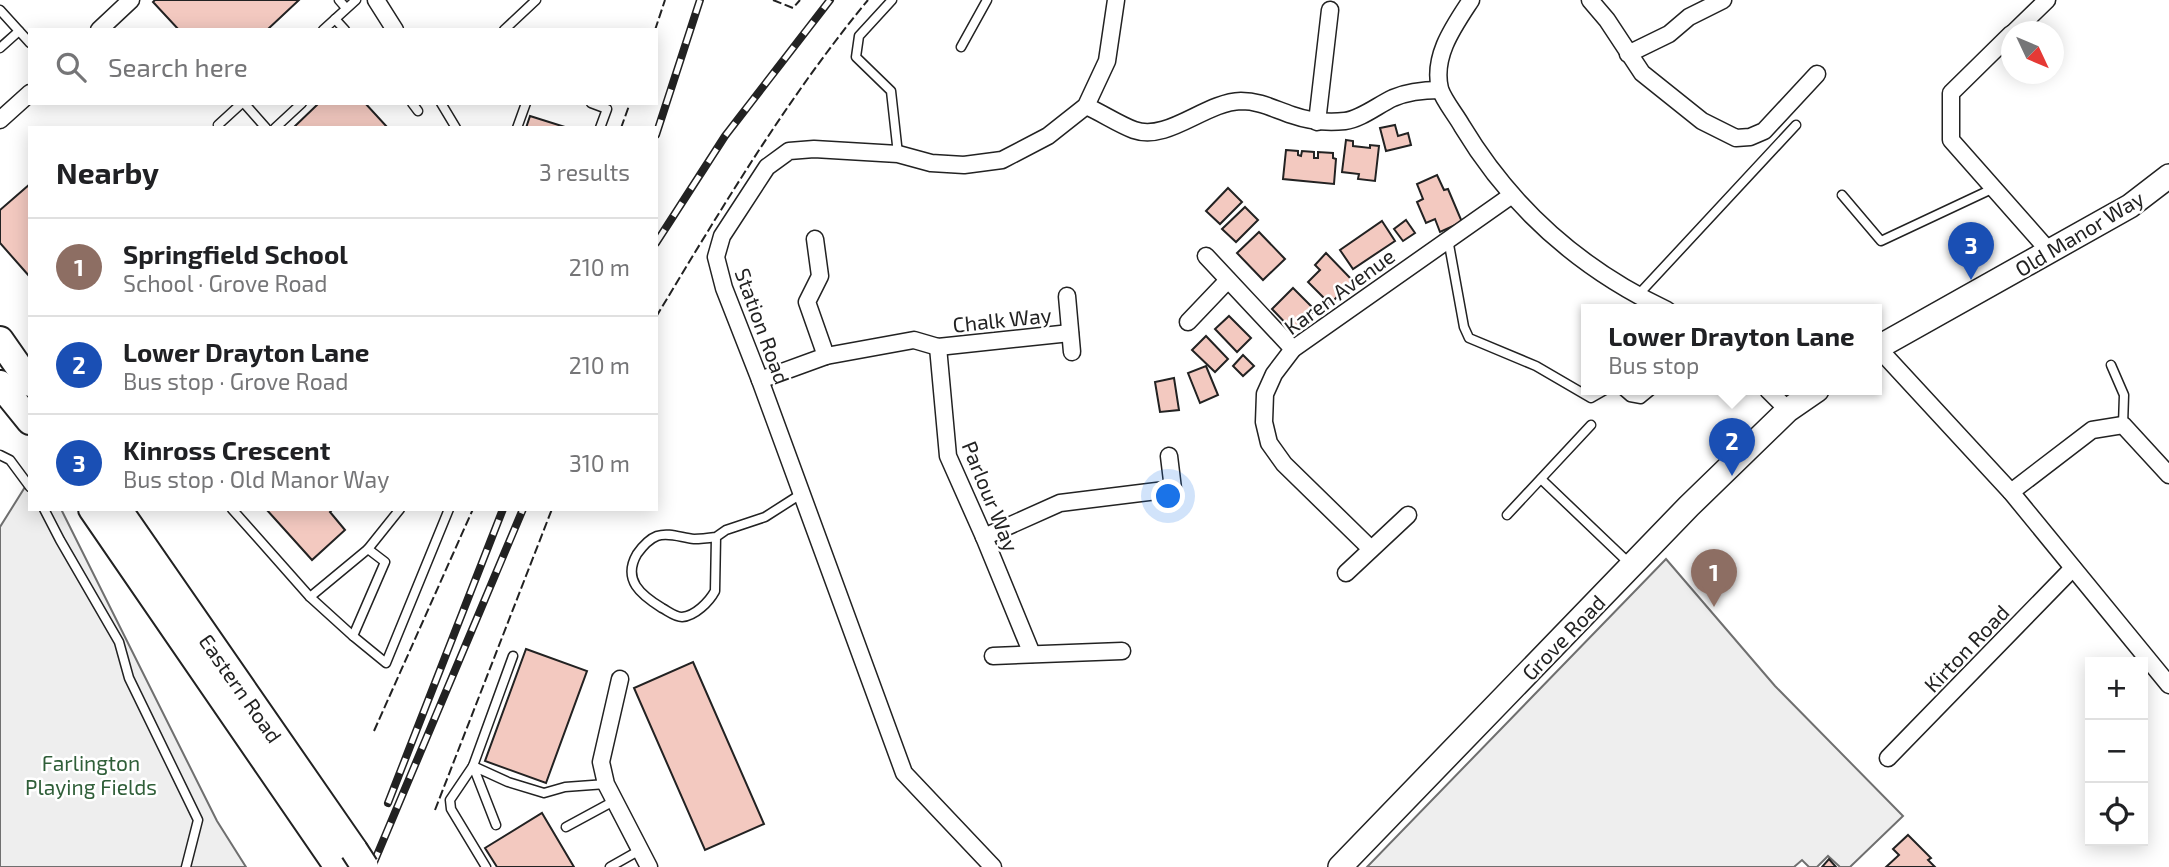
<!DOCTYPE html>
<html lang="en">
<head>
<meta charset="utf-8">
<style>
  :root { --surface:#fff; --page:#f2f2f2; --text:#202124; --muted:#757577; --line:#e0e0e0; --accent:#b45309 }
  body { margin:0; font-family:"Exo 2",sans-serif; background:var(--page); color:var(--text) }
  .controls { position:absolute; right:21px; bottom:21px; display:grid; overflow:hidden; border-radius:0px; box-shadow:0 4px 18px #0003 }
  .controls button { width:63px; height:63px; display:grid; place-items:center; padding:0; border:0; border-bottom:2px solid var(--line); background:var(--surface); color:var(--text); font:35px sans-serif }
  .compass { position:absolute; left:2001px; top:21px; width:63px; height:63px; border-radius:50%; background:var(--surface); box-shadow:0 4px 18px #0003; rotate:134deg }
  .you { position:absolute; left:1169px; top:497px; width:24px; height:24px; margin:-18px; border:5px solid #fff; border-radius:50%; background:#1a73e8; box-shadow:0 0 0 10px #1a73e833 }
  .badge { display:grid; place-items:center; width:46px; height:46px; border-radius:50%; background:var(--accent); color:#fff; font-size:23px; font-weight:700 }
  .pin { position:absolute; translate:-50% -58px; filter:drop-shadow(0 2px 4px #0008) }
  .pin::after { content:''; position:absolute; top:37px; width:24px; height:21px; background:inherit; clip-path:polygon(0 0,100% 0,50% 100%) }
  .popup { position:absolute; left:1581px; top:304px; width:301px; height:91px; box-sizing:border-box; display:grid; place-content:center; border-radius:0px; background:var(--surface); filter:drop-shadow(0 2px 5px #0005); font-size:23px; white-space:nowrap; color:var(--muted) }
  .popup b { font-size:26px; color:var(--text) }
  .popup::after { content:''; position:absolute; left:50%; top:100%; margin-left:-14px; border:14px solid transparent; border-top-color:var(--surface) }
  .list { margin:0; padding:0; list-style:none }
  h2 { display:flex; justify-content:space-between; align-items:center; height:91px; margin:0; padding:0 28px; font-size:30px }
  h2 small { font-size:23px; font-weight:400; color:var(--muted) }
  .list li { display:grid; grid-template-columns:46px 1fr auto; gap:21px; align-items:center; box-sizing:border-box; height:98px; padding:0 28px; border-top:2px solid var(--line) }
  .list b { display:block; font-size:26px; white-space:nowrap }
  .list p { margin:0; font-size:23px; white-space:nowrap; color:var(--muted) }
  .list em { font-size:23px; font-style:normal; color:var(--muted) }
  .icon { flex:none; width:38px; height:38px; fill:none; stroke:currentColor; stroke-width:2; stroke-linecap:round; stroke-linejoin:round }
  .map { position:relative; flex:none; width:2169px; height:867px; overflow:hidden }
  .search { position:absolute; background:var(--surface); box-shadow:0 4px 18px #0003; left:28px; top:28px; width:630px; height:77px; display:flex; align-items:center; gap:18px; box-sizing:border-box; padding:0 24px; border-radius:0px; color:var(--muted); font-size:26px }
  .panel { position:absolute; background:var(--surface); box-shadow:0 4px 18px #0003; left:28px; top:126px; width:630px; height:385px; border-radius:0px }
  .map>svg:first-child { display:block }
</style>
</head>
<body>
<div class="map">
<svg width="2169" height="867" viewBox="0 0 2169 867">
  <rect width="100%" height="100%" fill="#fff"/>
  <g fill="#eee" stroke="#6f6f6f" stroke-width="2">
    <polygon points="30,479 30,509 61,509 217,821 246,867 0,867 0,527"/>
    <polygon points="1666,559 1775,686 1903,816 1850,867 1840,867 1828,856 1817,867 1809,867 1802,860 1794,867 1367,867"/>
  </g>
  <g fill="#f3c9c0" stroke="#222" stroke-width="2">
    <polygon points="155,0 299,0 267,30 179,30 153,2"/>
    <polygon points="319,103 365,103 388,128 293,128"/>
    <polygon points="530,116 565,127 565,128 526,128"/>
    <polygon points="1395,125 1398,136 1408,133 1411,145 1386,151 1380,128"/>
    <polygon points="1346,140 1353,141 1353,146 1370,148 1370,145 1379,146 1375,181 1358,179 1359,174 1342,172"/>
    <polygon points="1286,150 1298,151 1298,155 1301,156 1302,151 1314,152 1314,158 1318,158 1318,152 1333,153 1333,158 1336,159 1334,184 1283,179"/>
    <polygon points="1437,175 1444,190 1448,189 1462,222 1440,232 1435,219 1426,223 1417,202 1423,199 1417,184"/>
    <polygon points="30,184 30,277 0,243 0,210"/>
    <polygon points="1228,188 1242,202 1220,224 1206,211"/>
    <polygon points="1245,207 1258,220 1236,242 1222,229"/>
    <polygon points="1406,220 1415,233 1403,241 1394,229"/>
    <polygon points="1382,221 1395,241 1353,269 1340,250"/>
    <polygon points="1259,232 1285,259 1263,280 1237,253"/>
    <polygon points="1326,253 1353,281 1330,304 1308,282 1320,270 1315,265"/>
    <polygon points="1293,288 1315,310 1293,331 1272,309"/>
    <polygon points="1229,316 1251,338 1237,352 1215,329"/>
    <polygon points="1206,336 1228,359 1215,372 1192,350"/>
    <polygon points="1243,355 1254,366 1243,376 1233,366"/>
    <polygon points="1206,366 1218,395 1200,403 1188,373"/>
    <polygon points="1174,378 1179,410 1160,412 1155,382"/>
    <polygon points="266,509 333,509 330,512 345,530 312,560"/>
    <polygon points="526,649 587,671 546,783 485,761"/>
    <polygon points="693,662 764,824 705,850 634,688"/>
    <polygon points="542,813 574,867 497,867 485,848"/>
    <polygon points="1908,835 1931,858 1928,860 1935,867 1886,867 1899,855 1893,849"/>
    <polygon points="1829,859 1836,867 1822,867"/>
  </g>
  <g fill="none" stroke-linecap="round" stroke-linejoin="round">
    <g stroke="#222" stroke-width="11">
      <g id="lane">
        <polyline points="339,0 346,8"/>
        <polyline points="892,0 859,36 856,57 891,91 898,154"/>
        <polyline points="0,10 30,43"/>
        <polyline points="335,19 345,30"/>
        <polyline points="323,30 356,0"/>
        <polyline points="504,30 536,0"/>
        <polyline points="961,47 987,0"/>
        <polyline points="0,48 19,31"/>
        <polyline points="244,103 266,128"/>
        <polyline points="412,103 418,111"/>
        <polyline points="441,103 456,128"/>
        <polyline points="591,103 607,109 600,128"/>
        <polyline points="218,125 242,103"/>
        <polyline points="275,128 302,103"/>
        <polyline points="517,128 526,103"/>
        <polyline points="1842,195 1881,241 1994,188"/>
        <polyline points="1448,239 1464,327 1469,338 1536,366 1591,398 1605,390"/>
        <polyline points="1638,295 1796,125"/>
        <polyline points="2111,365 2124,395 2123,425"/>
        <polyline points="1622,390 1630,397 1641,399 1652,390"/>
        <polyline points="0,455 10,460 30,487"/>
        <polyline points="1541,479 1630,564"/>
        <polyline points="44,509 60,540 119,642 129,678 198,820 186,867"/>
        <polyline points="232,509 310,597 353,636"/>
        <polyline points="1507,515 1591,425"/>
        <path d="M716,537C709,538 701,539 694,539C682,538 669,532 657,536C649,539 642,547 637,554C622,580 641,595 662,608C668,611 675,617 682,617C695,616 709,602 715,591L716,537L726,530L765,517L801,494"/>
        <polyline points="368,549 400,509"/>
        <polyline points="310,597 368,549 385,562 353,636 386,663 449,509"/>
        <polyline points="496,825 473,766 508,782 544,793 565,787 606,784"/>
        <polyline points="566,827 614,801"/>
        <polyline points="486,867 451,809 450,800 473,766 513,656"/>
        <polyline points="610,867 640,850"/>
      </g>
    </g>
    <g stroke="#222" stroke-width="19">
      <g id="street">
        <polyline points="376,0 395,30"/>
        <path d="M1471,0C1454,26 1432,56 1440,89C1444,101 1456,115 1462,126C1512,209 1580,269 1667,310"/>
        <polyline points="1590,0 1607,20 1642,73 1702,121 1736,138 1750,137 1764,131 1817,74"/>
        <polyline points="99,30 131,0"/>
        <polyline points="2014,32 2047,0"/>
        <polyline points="2011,34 1951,93 1951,140 2050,252"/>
        <polyline points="1628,54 1669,34 1689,17 1723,0"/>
        <path d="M1086,106C1102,113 1118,124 1134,130C1168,142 1205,102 1241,101C1260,101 1274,109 1292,115C1309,121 1327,123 1345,121C1361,119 1378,105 1393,98C1409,91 1424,90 1440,90"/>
        <polyline points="0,120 30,93"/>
        <polyline points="1317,122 1330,10"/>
        <polyline points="815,239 820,276 807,302 826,356"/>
        <polyline points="1206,256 1293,349"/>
        <polyline points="1067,296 1072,352"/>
        <polyline points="1188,322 1228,280"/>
        <polyline points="938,347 948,456 984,537 1032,654"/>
        <polyline points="1878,348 2011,492 2169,685"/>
        <polyline points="760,380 826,356 914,340 938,347 1070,333"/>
        <polyline points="1768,390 1788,410"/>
        <polyline points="2011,492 2092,430 2123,425 2169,475"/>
        <polyline points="984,537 1060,503 1173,489 1169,456"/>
        <polyline points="1371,549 1284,464 1269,443 1264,422 1265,394 1274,374 1293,349 1512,195"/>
        <polyline points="1346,573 1408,515"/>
        <polyline points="993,656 1122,651"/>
        <polyline points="620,679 601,762 606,784 649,867"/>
        <polyline points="1888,758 2073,568"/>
        <polyline points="993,867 904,773 760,380 724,288 716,257 722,236 767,167 789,151 814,149 898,154 931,163 964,165 1002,160 1048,136 1086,106 1107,61 1116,0"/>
      </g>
    </g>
    <g stroke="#222" stroke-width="26">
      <g id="secondary">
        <polyline points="1877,348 2130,206 2169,176"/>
        <polyline points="1340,867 1689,506 1788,410 1817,390"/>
      </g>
    </g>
    <g stroke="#222" stroke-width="30">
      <g id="primary">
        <polyline points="0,340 30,383"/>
        <polyline points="0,384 30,421"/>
        <polyline points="92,509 338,867"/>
        <polyline points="118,509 354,850"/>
      </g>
    </g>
    <use href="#lane" stroke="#fff" stroke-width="8"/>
    <use href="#street" stroke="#fff" stroke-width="16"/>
    <use href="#secondary" stroke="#fff" stroke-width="23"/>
    <use href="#primary" stroke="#fff" stroke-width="26"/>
    <g stroke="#222" stroke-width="8">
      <g id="rail">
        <polyline points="656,135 700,0"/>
        <polyline points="656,243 725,136 830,0"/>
        <polyline points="388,803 503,509"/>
        <polyline points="372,867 523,509"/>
      </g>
    </g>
    <use href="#rail" stroke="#fff" stroke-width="5" stroke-dasharray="16" stroke-linecap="butt"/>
    <g stroke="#222" stroke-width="30" stroke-linecap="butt">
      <polyline id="primary-bridge" points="354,850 365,867"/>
    </g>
    <use href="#primary-bridge" stroke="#fff" stroke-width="26"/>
    <g stroke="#222" stroke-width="2" stroke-dasharray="9 3.5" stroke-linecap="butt">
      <polyline points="773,0 793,8 800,0"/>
      <polyline points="655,30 665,0"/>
      <polyline points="621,128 630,103"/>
      <path d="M656,317C721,209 787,98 868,0"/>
      <polyline points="374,731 473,509"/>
      <polyline points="435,810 552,509"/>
    </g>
  </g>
  <g text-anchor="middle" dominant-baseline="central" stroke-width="5" stroke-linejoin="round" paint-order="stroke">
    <g font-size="21" fill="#222" stroke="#fff">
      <text transform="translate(2079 233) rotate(-31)">Old Manor Way</text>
      <text transform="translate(1339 291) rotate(-36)">Karen Avenue</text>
      <text transform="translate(1002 319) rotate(-6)">Chalk Way</text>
      <text transform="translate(763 326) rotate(70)">Station Road</text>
      <text transform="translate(991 496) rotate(68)">Parlour Way</text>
      <text transform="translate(1563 637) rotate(-46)">Grove Road</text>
      <text transform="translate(1966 648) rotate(-46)">Kirton Road</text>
      <text transform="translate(241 688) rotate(55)">Eastern Road</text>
    </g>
    <g font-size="21" fill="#2f5e38" stroke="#fff">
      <text x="91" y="762">Farlington<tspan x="91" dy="24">Playing Fields</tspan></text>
    </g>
  </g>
</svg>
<div class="controls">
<button>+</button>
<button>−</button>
<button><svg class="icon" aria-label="locate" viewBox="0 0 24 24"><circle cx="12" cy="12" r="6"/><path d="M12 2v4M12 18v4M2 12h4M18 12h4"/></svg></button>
</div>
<svg class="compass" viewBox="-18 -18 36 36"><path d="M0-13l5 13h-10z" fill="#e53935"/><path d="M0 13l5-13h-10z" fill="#757577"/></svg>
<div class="you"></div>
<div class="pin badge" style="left:1714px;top:607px;background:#8d6e63">1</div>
<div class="pin badge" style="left:1732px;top:476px;background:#1a4fb4">2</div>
<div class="popup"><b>Lower Drayton Lane</b>Bus stop</div>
<div class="pin badge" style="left:1971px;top:280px;background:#1a4fb4">3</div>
<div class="search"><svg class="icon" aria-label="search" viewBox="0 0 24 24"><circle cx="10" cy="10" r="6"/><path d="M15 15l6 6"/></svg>Search here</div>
<section class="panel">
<h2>Nearby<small>3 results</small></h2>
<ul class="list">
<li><span class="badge" style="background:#8d6e63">1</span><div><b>Springfield School</b><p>School · Grove Road</p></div><em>210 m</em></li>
<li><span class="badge" style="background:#1a4fb4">2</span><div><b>Lower Drayton Lane</b><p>Bus stop · Grove Road</p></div><em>210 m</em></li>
<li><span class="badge" style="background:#1a4fb4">3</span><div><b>Kinross Crescent</b><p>Bus stop · Old Manor Way</p></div><em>310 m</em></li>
</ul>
</section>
</div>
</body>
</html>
